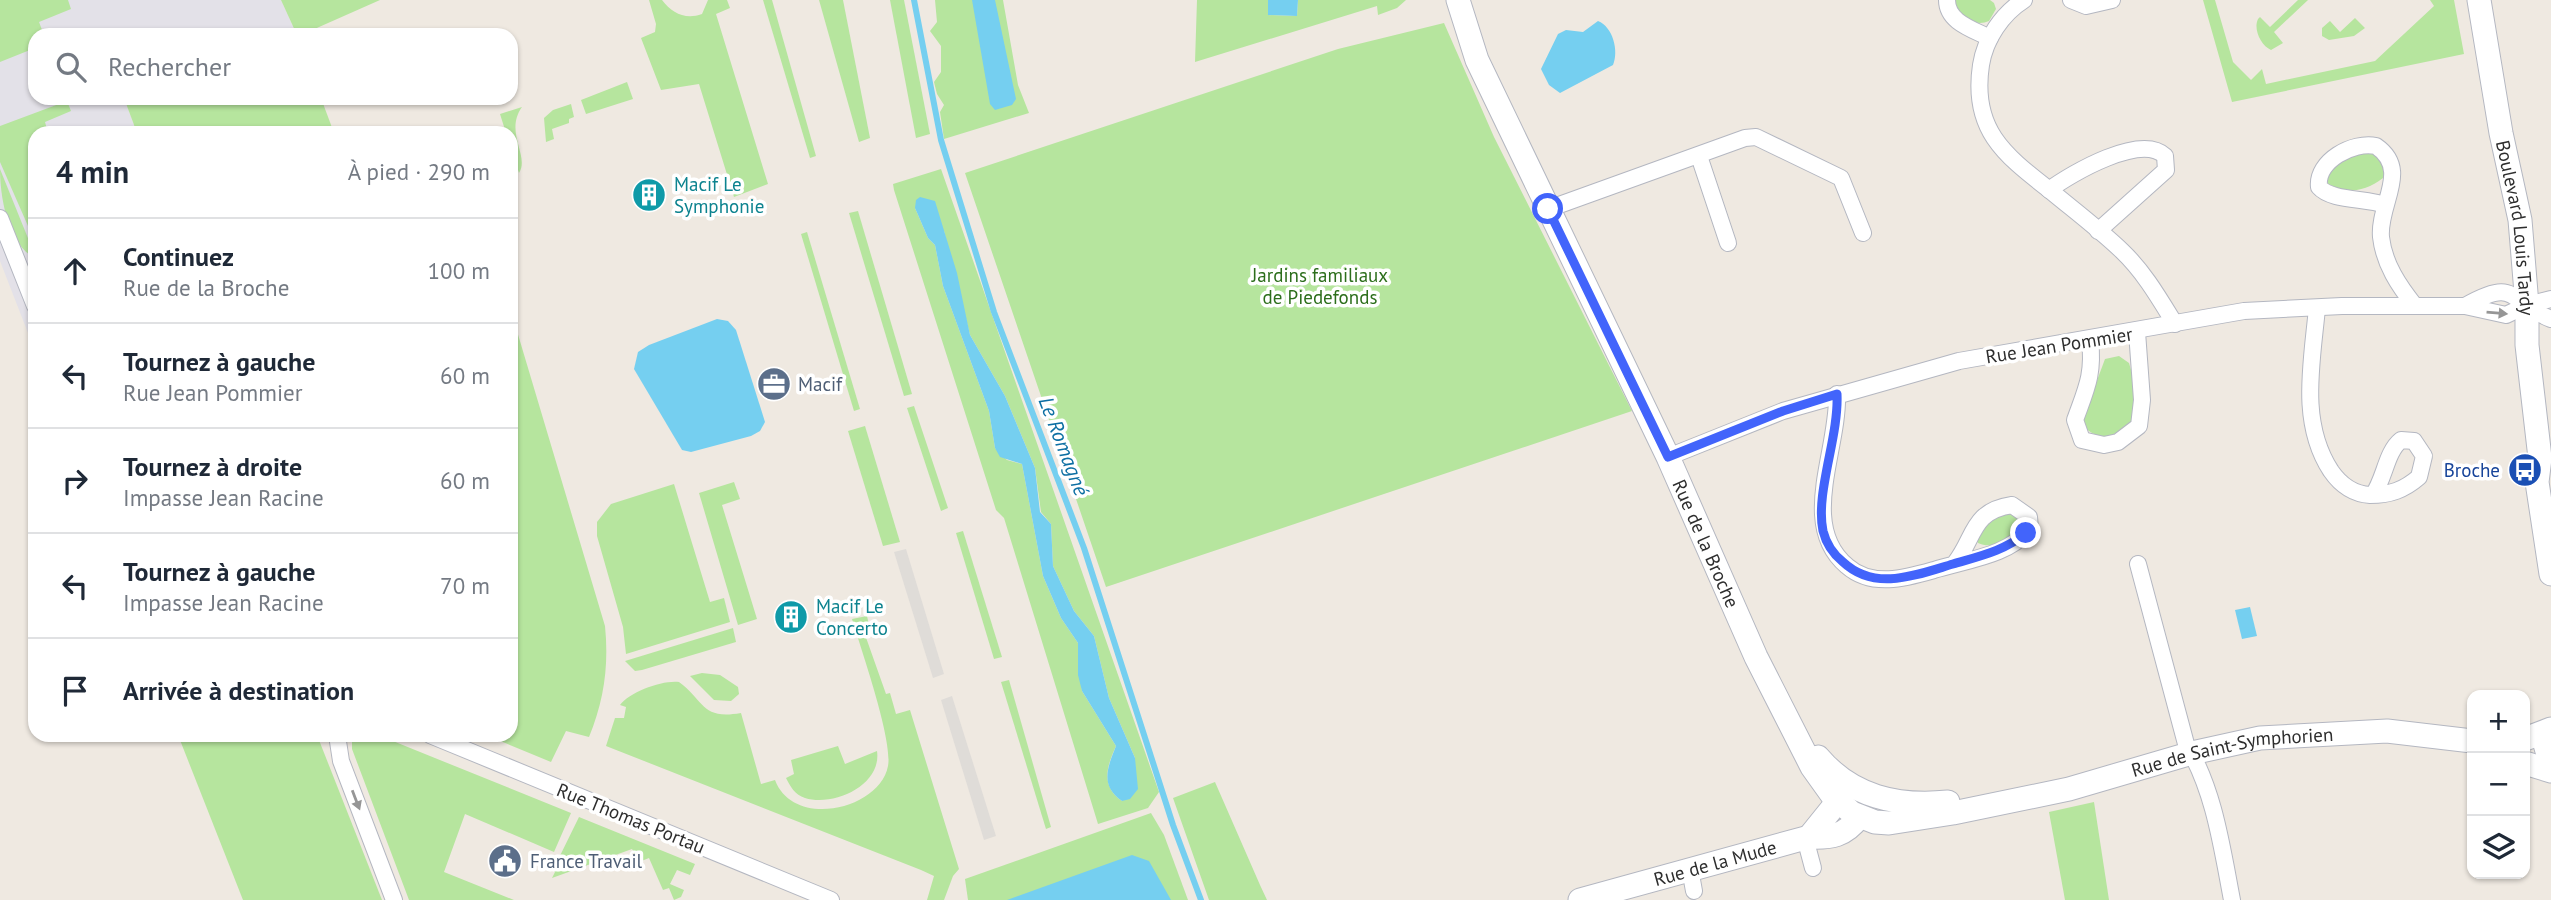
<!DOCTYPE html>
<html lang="fr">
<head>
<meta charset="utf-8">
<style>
  :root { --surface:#fff; --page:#f6f6f7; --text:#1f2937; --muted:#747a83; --line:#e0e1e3 }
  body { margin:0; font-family:"PT Sans",sans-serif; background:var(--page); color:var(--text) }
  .controls { position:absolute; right:21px; bottom:21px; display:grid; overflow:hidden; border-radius:14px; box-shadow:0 2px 5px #0004 }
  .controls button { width:63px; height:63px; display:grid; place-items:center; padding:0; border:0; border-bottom:2px solid var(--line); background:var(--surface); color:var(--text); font:35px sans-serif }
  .stop { position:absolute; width:21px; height:21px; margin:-16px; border:5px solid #4264fb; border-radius:50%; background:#fff }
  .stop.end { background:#4264fb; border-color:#fff; box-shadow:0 2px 7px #0008 }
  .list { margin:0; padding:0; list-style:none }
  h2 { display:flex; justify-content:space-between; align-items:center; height:91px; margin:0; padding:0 28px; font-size:30px }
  h2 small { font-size:23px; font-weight:400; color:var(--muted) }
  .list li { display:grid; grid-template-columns:46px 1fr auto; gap:21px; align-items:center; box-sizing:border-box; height:105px; padding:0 28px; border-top:2px solid var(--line) }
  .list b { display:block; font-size:26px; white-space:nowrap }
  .list p { margin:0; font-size:23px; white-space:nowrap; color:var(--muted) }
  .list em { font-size:23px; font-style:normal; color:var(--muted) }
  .icon { flex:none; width:38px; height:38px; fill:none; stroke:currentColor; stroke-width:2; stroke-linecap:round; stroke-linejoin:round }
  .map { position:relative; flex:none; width:2551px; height:900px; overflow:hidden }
  .search { position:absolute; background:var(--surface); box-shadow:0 2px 5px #0004; left:28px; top:28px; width:490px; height:77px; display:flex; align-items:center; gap:18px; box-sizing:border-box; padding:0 24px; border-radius:21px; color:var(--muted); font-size:26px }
  .panel { position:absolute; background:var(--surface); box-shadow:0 2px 5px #0004; left:28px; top:126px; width:490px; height:616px; border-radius:21px }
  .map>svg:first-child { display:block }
</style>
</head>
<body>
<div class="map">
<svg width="2551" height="900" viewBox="0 0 2551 900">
  <rect width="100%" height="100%" fill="#efe9e1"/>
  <polygon fill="#e3e1e8" points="0,0 281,0 297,35 35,35 35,98 124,98 137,133 35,133 35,351 0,261"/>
  <g fill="#b6e59e" fill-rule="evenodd">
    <polygon points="0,0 68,0 71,9 39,22 44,35 35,35 35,48 0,62"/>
    <polygon points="281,0 380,0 301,35 297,35"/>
    <path d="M649,0H662C672,13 685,20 702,14L708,0H727L730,8L716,14L768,184L734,197L699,84L661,90L641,38L655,32L656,24Z"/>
    <polygon points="763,0 772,0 816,156 810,158"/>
    <polygon points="819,0 843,0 870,138 859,142"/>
    <polygon points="890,0 904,0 930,134 916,138"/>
    <polygon points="935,0 1003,0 1018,85 1029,113 944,139 940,112 944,105 937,94 934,82 941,72 941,46 930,31 937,22"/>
    <polygon points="1197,0 1268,0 1268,15 1297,16 1298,0 1406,0 1397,8 1378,15 1377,6 1195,62"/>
    <path d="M1955,0H1990L1994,3L1996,9L1989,21C1974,28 1955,15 1955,0Z"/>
    <polygon points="2203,0 2215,0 2233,62 2251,80 2262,69 2266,84 2375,61 2434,6 2430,0 2454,0 2464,54 2232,102"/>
    <path d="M2298,0H2308L2274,32L2283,43L2271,50C2261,46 2253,29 2258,19L2260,17L2270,27Z"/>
    <polygon points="2355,18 2365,28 2354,36 2329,40 2322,36 2322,28 2330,21 2340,32"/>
    <polygon points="1444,23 1494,137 1632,411 1106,587 965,173 1338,49"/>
    <polygon points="627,82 633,99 586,114 581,100"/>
    <polygon points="124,98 321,98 334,133 137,133"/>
    <polygon points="67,101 71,111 45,122 48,133 35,133 35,176 30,178 32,188 28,191 35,208 35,242 0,162 0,126"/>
    <polygon points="571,104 574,117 569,119 569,123 552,129 554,139 546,142 544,118 553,110"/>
    <path d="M522,107C504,132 530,156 519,173L511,148V133H506L500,114Z"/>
    <path d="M2363,150L2381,156L2388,174C2368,191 2352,195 2328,184C2326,164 2348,158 2363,150Z"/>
    <path d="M0,169L34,253L30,255C7,239 0,196 0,169Z"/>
    <path d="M941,169L1159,792L1148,808L1098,824L1004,518L996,510L894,190L893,184ZM915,208L944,231L970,335L1005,396L1035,468L1041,512L1051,524L1053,566L1074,611L1094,636L1109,698L1135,758L1122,801C1101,786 1106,768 1116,746L1082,691L1078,643L1061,618L1043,576L1022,464L1007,460L995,448L989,411L943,286L935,245L928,238Z"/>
    <polygon points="858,211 912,394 904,396 849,213"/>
    <polygon points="807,232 860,409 854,411 801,234"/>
    <path d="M511,311L605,626C609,665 604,701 589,737L566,731L551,762L486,735H511Z"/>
    <path d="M2119,356L2129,363L2136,387L2134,421C2117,434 2104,444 2085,428L2083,418L2105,359Z"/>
    <polygon points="914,406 948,508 941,511 907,408"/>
    <polygon points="865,426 900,542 883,546 848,431"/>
    <polygon points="734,482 740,499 722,505 757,619 738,625 699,493"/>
    <polygon points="674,484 710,602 724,598 730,622 626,654 623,627 597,536 597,522 611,504"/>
    <path d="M2007,511L2021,516L2023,525C2012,537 1995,551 1978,543L1976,538L1981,526Z"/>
    <polygon points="963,531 1002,657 994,659 956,533"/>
    <path d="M867,616L869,625L863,629L886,694L890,693L896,714L910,710L959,869L953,876L944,900H927L934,876L921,870L606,746L615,718H624L626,707L620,705C630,692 662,680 679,682C705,701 701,720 741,713L761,784L775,780C794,830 880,809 888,766C893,740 861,649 852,619Z"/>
    <polygon points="733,628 736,642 642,670 635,671 625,661"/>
    <polygon points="702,673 720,675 738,687 739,694 731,701 714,700 690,676"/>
    <polygon points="1009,680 1051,827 1046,829 1001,682"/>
    <polygon points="178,735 317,735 382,900 243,900"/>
    <polygon points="352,735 378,735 571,813 554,852 465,814 444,872 514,900 409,900 352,749"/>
    <path d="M838,746L845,764L877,751C882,785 834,807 805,798C795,795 790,786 786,778L794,774L791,760Z"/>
    <polygon points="1215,782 1260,885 1267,900 1209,900 1173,798"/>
    <polygon points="2094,802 2109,900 2065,900 2049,812"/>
    <polygon points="1151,813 1164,835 1188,900 968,900 965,879"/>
    <polygon points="579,817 695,864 690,875 677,870 670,884 684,890 681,897 674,900 669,888 663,890 649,858 639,862 632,849 552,878 555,872 553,870"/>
  </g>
  <g fill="#dfdcd8">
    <polygon points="906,549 944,674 933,678 894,552"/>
    <polygon points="952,696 996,836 984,840 941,700"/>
  </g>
  <g fill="#75cff0">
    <polygon points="972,0 995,0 1016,99 1012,105 995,110 990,104"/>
    <polygon points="1268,0 1298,0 1297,16 1268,15"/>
    <path d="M1598,21C1613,27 1619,51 1613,65L1560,93L1549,85L1541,69L1558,34L1566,30L1583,32Z"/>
    <path d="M920,197L935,201L957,273L970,335L1005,396L1035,468L1040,512L1051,524L1053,566L1074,611L1094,636L1109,698L1135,758L1138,789L1130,799L1122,801C1100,786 1107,768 1116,746L1082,691L1078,675V643L1061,618L1043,576L1022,464L1000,457L995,448L989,411L943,286L935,245L928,238L915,208L916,200Z"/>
    <polygon points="717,319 728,321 736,330 765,422 760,431 751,436 691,452 682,450 634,369 638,352 649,345"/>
    <polygon points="2250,607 2257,636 2242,639 2235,610"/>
    <polygon points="1132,855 1149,861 1171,900 1007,900"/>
  </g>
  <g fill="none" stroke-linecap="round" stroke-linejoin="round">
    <polyline stroke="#75cff0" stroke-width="6" points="914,0 941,140 994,312 1084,548 1173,825 1201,900"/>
    <g stroke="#b4b7c1" stroke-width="18">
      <g id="street">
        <path d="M1947,0C1947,22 1972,29 1990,38"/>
        <path d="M2024,0C2002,14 1985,39 1981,65C1971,131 2006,156 2052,192C2075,211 2100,230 2122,251C2144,272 2159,298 2175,324"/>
        <polyline points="2071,0 2086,6 2112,0"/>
        <polyline points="1699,156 1728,243"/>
        <path d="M2049,190C2072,173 2141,133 2165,156L2166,170L2098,231"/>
        <path d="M2385,205C2366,198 2331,201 2319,187C2316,161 2353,141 2376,146C2411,170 2378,204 2381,237C2384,264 2399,286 2415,306"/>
        <polyline points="1548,209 1745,138 1756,137 1841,178 1863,233"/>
        <polyline points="0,218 35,306"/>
        <path d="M2465,306C2518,276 2507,302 2551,319"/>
        <path d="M2317,308C2312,363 2299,422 2331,471C2340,484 2353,494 2370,495C2390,495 2404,490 2419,477L2424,456L2414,441L2401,440C2386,452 2385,478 2373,495"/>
        <path d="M2090,340C2094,375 2086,389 2075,420L2082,440L2104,445L2118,442L2139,426L2142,400L2137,332"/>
        <path d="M1837,394C1839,450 1798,525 1847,566C1872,588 1906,578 1934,570C1965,560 2010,556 2030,528L2029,517L2012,505C1971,511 1975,538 1955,563"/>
        <polyline points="1668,457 1783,411 1959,361 2244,311 2342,306 2465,306 2506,315 2527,305 2551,299"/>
        <path d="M2138,564L2186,744C2214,789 2222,848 2232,900"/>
        <polyline points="337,735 341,761 394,900"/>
        <polyline points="430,735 831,900"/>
        <polyline points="1805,838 1813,868"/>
        <polyline points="1690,869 1694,891"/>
      </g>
    </g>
    <g stroke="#b4b7c1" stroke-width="25">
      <g id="secondary">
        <path id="s1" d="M1458,0L1477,60L1668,457L1756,657L1812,767L1832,795L1852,813L1875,822L1889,823L1953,813L2069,789L2192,753L2260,738L2387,731L2472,741"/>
        <path id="s2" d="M2479,0L2501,133L2520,220L2527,305V345L2540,458L2537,482L2551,574"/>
        <polyline points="2551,731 2545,744 2551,765"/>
        <polyline points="2525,739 2551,729"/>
        <path d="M1818,757C1852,797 1897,807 1948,802"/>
        <polyline points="2525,763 2551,771"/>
        <polyline points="1809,837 1838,801"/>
        <path id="s3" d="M1580,900L1809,837C1831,838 1845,836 1859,817"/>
      </g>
    </g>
    <use href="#street" stroke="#fff" stroke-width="16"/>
    <use href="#secondary" stroke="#fff" stroke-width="23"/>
  </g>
  <defs><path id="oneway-solid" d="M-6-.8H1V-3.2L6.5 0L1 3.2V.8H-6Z" transform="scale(1.75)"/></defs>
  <g fill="#969696">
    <use href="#oneway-solid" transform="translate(2497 313) rotate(5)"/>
    <use href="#oneway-solid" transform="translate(356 800) rotate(69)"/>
  </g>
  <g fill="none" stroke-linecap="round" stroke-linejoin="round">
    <path stroke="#4264fb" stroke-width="9" d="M1548,209L1668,457L1783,411L1837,394C1839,437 1815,493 1823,531C1826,543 1833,554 1843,562C1875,592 1916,575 1953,564C1980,556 2004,551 2026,533"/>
  </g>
  <defs>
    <g id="building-disc" transform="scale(1.75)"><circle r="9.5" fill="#0f9aa8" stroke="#fff"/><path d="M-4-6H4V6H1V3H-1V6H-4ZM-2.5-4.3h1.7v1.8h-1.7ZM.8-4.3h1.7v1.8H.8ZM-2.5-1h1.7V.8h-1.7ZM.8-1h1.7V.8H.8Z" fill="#fff"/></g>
    <g id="office-disc" transform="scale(1.75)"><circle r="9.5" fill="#5c6f8a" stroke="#fff"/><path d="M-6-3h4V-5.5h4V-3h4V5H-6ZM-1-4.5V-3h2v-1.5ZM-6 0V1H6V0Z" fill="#fff"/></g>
    <g id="bus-disc" transform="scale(1.75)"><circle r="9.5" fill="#1a4fb4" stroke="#fff"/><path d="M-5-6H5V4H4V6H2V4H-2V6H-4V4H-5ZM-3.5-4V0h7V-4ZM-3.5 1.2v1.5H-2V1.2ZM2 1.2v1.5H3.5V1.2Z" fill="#fff"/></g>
    <g id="civic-disc" transform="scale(1.75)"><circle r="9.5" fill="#5c6f8a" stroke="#fff"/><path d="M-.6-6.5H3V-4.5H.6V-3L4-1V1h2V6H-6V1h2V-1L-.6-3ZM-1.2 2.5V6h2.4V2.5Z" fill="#fff"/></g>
  </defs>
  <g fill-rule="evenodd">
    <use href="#building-disc" x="649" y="195"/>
    <use href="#office-disc" x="774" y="384"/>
    <use href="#bus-disc" x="2525" y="470"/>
    <use href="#building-disc" x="791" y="617"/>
    <use href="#civic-disc" x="505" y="861"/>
  </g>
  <g text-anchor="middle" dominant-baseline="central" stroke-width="7" stroke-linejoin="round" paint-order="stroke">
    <g font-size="19" fill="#0d838f" stroke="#fff" text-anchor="start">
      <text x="674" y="184">Macif Le<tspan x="674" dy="22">Symphonie</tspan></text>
      <text x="816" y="606">Macif Le<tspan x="816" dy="22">Concerto</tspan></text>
    </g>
    <g font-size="19" fill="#2e2e2e" stroke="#fff">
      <text stroke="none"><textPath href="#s2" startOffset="231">Boulevard Louis Tardy</textPath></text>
      <text transform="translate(2059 345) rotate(-9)">Rue Jean Pommier</text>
      <text stroke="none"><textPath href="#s1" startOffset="598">Rue de la Broche</textPath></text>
      <text stroke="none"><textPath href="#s1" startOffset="1297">Rue de Saint-Symphorien</textPath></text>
      <text transform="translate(631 818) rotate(22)">Rue Thomas Portau</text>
      <text stroke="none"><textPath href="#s3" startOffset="140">Rue de la Mude</textPath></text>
    </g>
    <g font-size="19" fill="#2c6e1b" stroke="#fff">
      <text x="1320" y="275">Jardins familiaux<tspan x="1320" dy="22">de Piedefonds</tspan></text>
    </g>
    <g font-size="19" fill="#4e5e75" stroke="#fff" text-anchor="start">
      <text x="798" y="384">Macif</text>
      <text x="530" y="861">France Travail</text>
    </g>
    <g font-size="19" fill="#164399" stroke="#fff" text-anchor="end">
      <text x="2500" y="470">Broche</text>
    </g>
    <g font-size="21" font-style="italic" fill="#0d6fa3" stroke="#fff">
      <text transform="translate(1064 446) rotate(69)">Le Romagné</text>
    </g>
  </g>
</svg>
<div class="controls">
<button>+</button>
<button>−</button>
<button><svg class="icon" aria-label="layers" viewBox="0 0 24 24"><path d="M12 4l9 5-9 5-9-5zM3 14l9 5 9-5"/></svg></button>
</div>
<div class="stop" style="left:1548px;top:209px"></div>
<div class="stop end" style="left:2026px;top:533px"></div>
<div class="search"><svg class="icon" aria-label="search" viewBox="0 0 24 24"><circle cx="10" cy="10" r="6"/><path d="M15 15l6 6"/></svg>Rechercher</div>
<section class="panel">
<h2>4 min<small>À pied · 290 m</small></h2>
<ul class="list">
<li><svg class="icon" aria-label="ahead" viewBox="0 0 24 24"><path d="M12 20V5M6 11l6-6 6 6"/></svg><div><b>Continuez</b><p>Rue de la Broche</p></div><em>100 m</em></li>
<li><svg class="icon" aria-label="left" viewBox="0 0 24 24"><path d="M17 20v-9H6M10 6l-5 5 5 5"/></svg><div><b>Tournez à gauche</b><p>Rue Jean Pommier</p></div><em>60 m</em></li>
<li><svg class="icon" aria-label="right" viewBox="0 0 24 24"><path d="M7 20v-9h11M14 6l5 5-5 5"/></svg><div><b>Tournez à droite</b><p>Impasse Jean Racine</p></div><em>60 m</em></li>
<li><svg class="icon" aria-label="left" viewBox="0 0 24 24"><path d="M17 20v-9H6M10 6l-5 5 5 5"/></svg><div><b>Tournez à gauche</b><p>Impasse Jean Racine</p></div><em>70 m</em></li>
<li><svg class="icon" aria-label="arrive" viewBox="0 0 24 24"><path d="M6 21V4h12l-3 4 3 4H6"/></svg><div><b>Arrivée à destination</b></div></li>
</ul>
</section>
</div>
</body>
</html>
